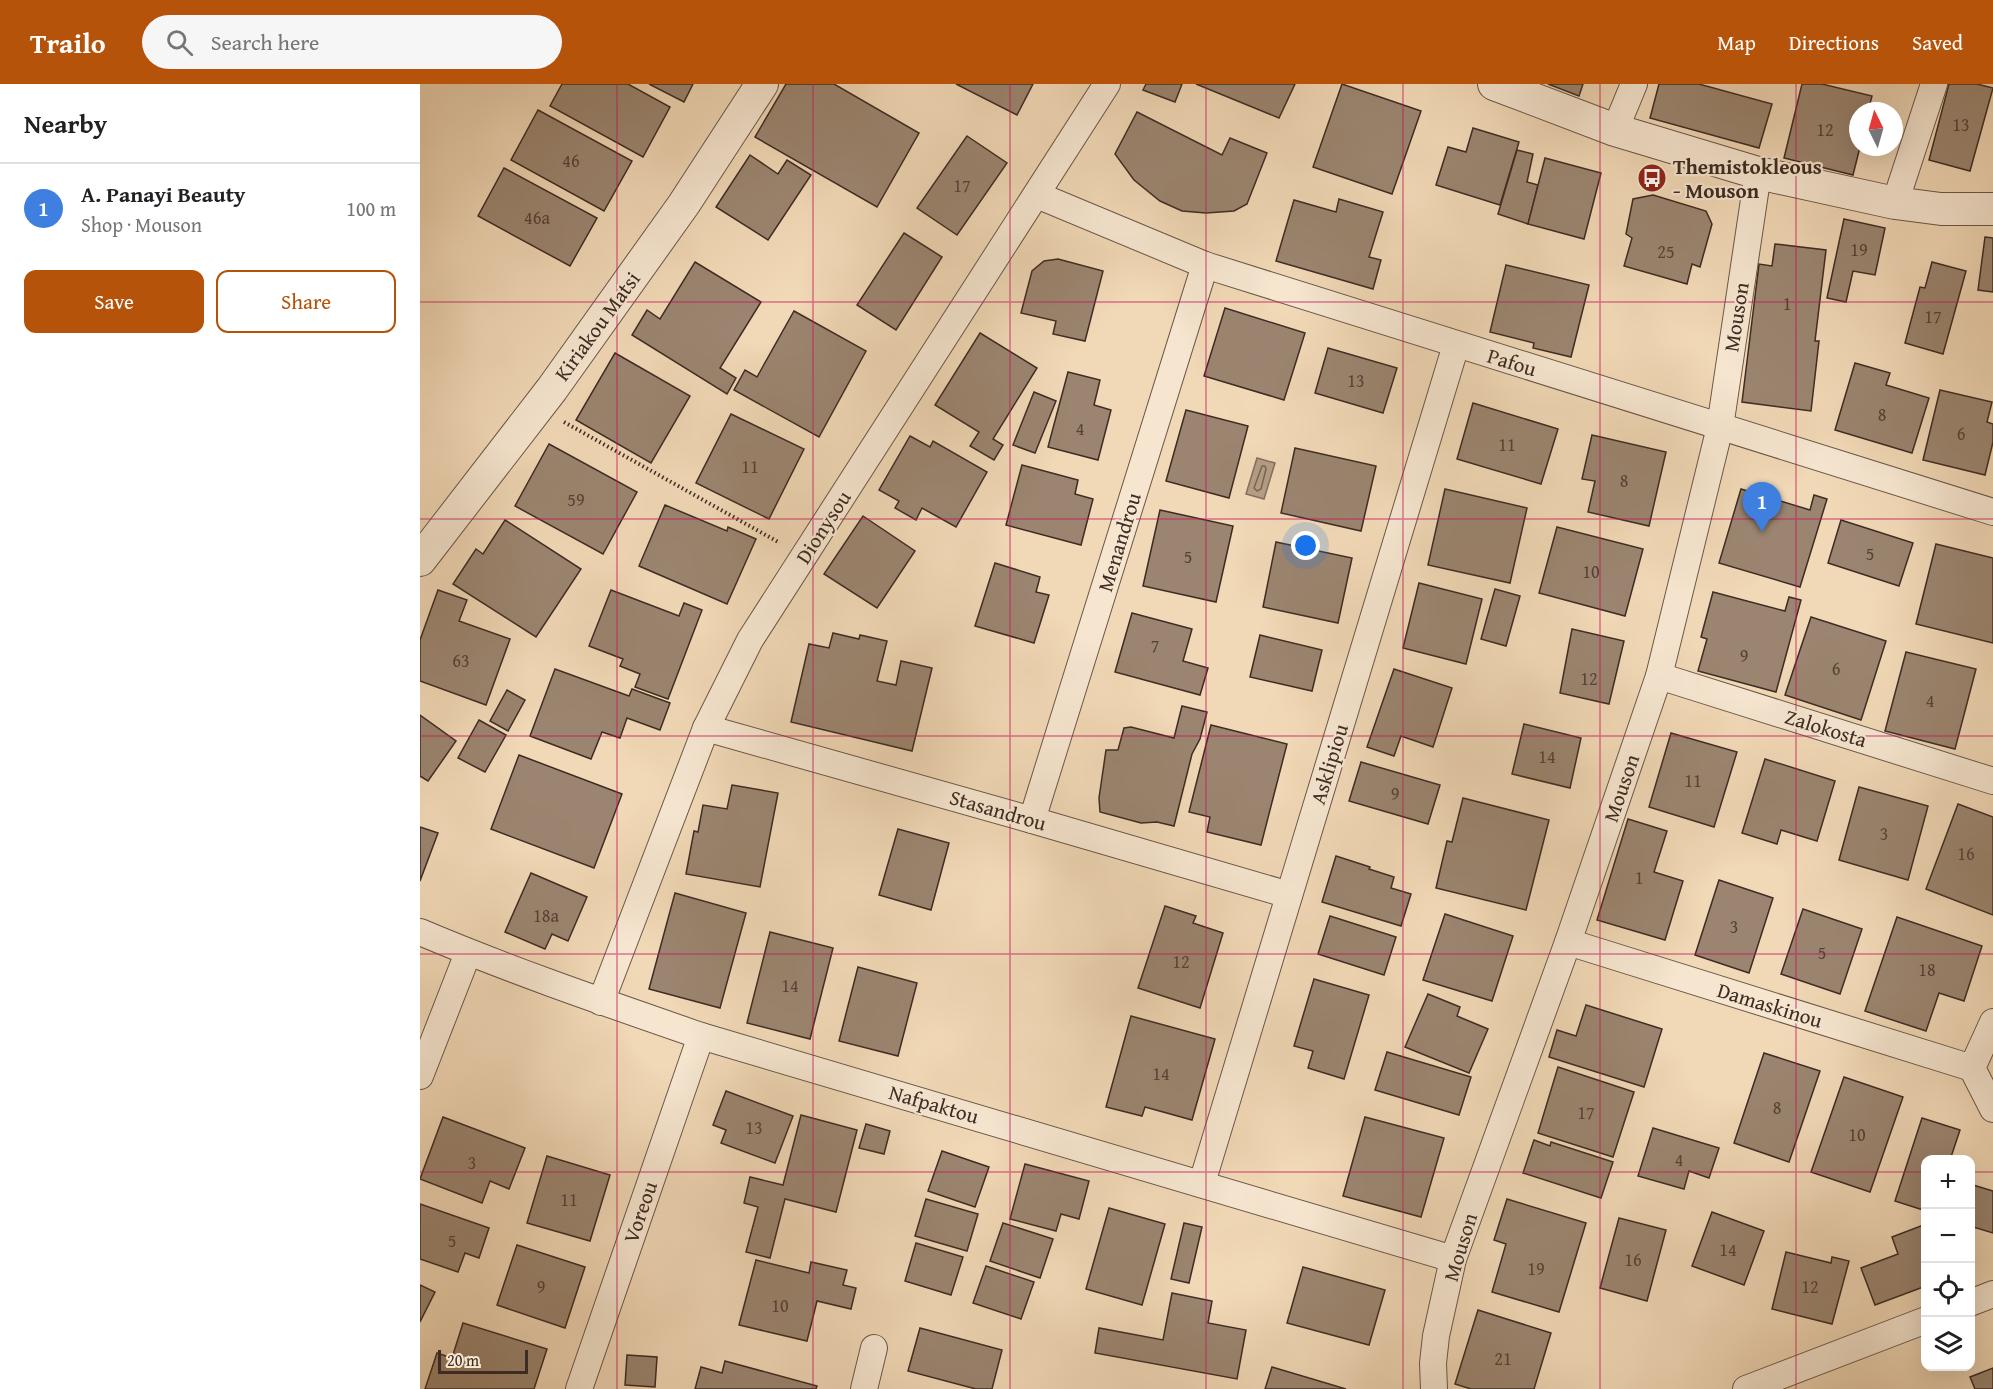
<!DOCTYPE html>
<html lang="en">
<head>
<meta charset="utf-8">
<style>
  :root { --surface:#fff; --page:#f6f6f6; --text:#202124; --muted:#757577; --line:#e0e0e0; --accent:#b45309 }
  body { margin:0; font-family:"Gentium Book Plus",serif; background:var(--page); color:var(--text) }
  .controls { position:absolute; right:18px; bottom:18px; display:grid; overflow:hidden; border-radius:12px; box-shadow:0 6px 24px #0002 }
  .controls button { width:54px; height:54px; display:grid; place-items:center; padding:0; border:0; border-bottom:2px solid var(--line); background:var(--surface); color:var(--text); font:30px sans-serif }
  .compass { position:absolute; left:1429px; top:18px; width:54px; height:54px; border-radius:50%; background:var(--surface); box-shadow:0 6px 24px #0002; rotate:355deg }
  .scale { position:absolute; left:18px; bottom:15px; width:90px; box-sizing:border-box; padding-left:6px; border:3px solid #3e2c24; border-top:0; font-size:16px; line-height:21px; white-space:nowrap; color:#3e2c24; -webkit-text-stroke:4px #f6e6d0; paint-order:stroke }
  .you { position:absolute; left:886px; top:462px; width:21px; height:21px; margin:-15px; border:4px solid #fff; border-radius:50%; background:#1a73e8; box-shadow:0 0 0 9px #1a73e833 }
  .badge { display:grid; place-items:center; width:39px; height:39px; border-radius:50%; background:var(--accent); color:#fff; font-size:20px; font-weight:700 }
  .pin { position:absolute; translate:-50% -50px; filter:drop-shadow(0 2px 3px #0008) }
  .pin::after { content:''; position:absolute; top:32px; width:21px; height:18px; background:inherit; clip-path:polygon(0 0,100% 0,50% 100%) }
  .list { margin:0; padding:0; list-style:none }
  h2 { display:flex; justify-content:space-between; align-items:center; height:78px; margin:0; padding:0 24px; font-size:26px }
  h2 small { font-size:20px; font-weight:400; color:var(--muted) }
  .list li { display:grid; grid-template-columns:39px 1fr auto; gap:18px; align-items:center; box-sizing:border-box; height:90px; padding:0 24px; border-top:2px solid var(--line) }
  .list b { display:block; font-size:22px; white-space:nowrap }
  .list p { margin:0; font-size:20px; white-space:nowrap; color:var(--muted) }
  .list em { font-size:20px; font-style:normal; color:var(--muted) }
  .actions { display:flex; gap:12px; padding:18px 24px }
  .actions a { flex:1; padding:14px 0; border:2px solid var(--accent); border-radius:12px; text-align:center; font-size:21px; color:var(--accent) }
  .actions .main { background:var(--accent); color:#fff }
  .icon { flex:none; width:33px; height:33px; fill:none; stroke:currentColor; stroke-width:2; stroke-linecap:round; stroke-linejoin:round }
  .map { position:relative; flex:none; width:1573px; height:1305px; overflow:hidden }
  header { display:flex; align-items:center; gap:36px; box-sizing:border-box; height:84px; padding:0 30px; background:var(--accent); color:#fff }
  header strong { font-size:28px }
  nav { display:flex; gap:33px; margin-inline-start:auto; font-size:21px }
  .search { width:420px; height:54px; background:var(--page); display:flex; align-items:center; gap:15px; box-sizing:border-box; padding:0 21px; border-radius:33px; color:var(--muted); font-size:22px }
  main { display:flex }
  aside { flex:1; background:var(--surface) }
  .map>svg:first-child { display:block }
</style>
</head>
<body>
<header>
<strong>Trailo</strong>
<div class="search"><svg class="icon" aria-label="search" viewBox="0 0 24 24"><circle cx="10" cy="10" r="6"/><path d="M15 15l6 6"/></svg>Search here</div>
<nav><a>Map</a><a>Directions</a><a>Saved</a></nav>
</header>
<main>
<aside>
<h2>Nearby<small></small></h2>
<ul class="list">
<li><span class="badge" style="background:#3f7fe0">1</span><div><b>A. Panayi Beauty</b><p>Shop · Mouson</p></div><em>100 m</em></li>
</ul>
<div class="actions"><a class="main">Save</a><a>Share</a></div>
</aside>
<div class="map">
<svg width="1573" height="1305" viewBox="0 0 1573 1305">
  <rect width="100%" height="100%" fill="#f1d8b6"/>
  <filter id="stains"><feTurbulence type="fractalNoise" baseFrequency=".00333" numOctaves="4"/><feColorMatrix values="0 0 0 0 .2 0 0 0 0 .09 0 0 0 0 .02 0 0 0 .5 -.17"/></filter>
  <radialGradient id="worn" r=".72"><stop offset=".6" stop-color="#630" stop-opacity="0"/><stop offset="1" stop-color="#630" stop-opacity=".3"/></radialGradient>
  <polygon fill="#b49e84" stroke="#85705e" stroke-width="1.5" points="837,374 855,379 844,415 826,410"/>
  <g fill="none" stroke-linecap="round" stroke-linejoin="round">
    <polygon stroke="#796554" stroke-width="1.5" points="842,382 845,382 846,385 841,405 837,407 834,404"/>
  </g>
  <g fill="#9b8570" stroke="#3e2c24" stroke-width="1.5">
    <polygon points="142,0 208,0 250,23 223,73 130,22"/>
    <polygon points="229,0 273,0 264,18"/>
    <polygon points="366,0 414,0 499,49 457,123 335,53"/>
    <polygon points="536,0 613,0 597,31"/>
    <polygon points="726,0 762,0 755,18 723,6"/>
    <polygon points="776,0 875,0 859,34"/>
    <polygon points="922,0 1001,27 972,110 893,83"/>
    <polygon points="1128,0 1163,0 1159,12"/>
    <polygon points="1239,0 1279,0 1352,20 1339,64 1230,34"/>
    <polygon points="1382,0 1402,0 1452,12 1448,27 1438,27 1438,63 1440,63 1433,91 1364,74"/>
    <polygon points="1529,0 1557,0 1573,4 1550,87 1509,76"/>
    <polygon points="118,26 212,77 184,127 91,76"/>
    <polygon points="717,28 802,71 810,54 847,69 827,120 814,127 786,129 762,127 740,117 714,96 695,70"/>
    <polygon points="1053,44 1099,58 1080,121 1016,101 1028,63 1046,68"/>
    <polygon points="547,52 587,79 537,151 497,124"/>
    <polygon points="1097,66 1113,70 1107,98 1118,101 1108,140 1078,130"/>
    <polygon points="330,71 358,90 367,76 391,91 348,156 296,123"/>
    <polygon points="1125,74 1181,89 1164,155 1108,140"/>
    <polygon points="84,84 177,134 150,182 58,132"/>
    <polygon points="1233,111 1286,127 1292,140 1280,183 1272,180 1267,200 1204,182 1212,154 1206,150 1213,115"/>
    <polygon points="919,115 963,128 949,173 961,176 953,205 856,177 874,116 916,128"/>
    <polygon points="1424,135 1465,144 1455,191 1433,187 1426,218 1407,214"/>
    <polygon points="484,149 522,173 476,246 437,221"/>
    <polygon points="1565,153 1573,154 1573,208 1558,206"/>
    <polygon points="1355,160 1406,166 1395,257 1399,257 1391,327 1322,318 1339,180 1352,182"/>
    <polygon points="638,175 683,187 665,257 633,250 636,237 601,229 612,187 624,177"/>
    <polygon points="275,178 341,218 300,284 316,294 307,310 212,251 227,226 240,235"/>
    <polygon points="1512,178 1546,187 1523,270 1485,259 1500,203 1505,204"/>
    <polygon points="1086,181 1169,201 1151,273 1113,264 1114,259 1070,248"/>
    <polygon points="805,224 885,249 864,316 784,292"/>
    <polygon points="374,227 446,267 399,353 314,306 325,286 337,293"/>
    <polygon points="560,249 617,284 573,355 583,361 574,376 550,362 559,348 515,321"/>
    <polygon points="908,264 977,284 963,329 895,309"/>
    <polygon points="195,269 270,312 231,379 156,336"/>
    <polygon points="1435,279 1470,289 1466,301 1509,314 1492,369 1415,346"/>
    <polygon points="648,288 680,296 674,321 691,326 678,376 628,363"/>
    <polygon points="1520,306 1572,318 1567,338 1573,340 1573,358 1565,391 1503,376"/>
    <polygon points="614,308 636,317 615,369 593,361"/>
    <polygon points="1053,319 1138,345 1121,400 1037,375"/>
    <polygon points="766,326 828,342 809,414 746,397"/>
    <polygon points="311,330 384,365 349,435 276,399"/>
    <polygon points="1172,351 1246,368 1229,442 1168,428 1175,397 1162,395"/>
    <polygon points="490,352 510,363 513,357 567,388 536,443 502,424 496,436 475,424 479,417 459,406"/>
    <polygon points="129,360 217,408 183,470 95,422"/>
    <polygon points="875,364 956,382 941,447 861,429"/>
    <polygon points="602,381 658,396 655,410 673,415 661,461 586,441"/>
    <polygon points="1025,405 1107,424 1090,499 1008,481"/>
    <polygon points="1321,405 1390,426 1394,411 1407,415 1380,503 1299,479"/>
    <polygon points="245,421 307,447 308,443 336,455 307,520 219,482"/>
    <polygon points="740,426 813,442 796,518 723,502"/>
    <polygon points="443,432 495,467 457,524 404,490"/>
    <polygon points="85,436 161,485 116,553 33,500 56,465 63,470"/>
    <polygon points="1421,436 1493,459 1479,502 1408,479"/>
    <polygon points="1137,443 1223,465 1205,532 1119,509"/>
    <polygon points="856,458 932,474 918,539 843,523"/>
    <polygon points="1516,460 1573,474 1573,559 1496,540"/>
    <polygon points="575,479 620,493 616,508 629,511 614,559 555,542"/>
    <polygon points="999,499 1062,515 1046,580 983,564"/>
    <polygon points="1075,505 1100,512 1086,562 1061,555"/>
    <polygon points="18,506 47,516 39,537 90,555 66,621 0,597 0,556"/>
    <polygon points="191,506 259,532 264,519 282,526 248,615 215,603 220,590 200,582 203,575 169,562"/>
    <polygon points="1293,508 1365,527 1369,513 1381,516 1356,608 1278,587 1287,555 1281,553"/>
    <polygon points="712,529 772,545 763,577 788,584 780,611 695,588"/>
    <polygon points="1391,533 1466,557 1441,636 1365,611"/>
    <polygon points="1152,545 1204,557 1189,620 1140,609"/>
    <polygon points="413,549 439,555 440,551 467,557 457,597 476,601 481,577 512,584 492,667 371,638 389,560 409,564"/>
    <polygon points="840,551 902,566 892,607 830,593"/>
    <polygon points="1486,568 1556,585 1535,665 1465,647"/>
    <polygon points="135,585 209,612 212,605 250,619 240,646 207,634 200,654 182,648 171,675 110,652"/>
    <polygon points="974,585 1032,604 1013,663 981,652 974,672 947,663"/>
    <polygon points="87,606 105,616 88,647 70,637"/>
    <polygon points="762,622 787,628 780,655 772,670 754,742 737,738 721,739 680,728 679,714 686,666 698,666 704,644 711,643 754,654"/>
    <polygon points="0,631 36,657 8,697 0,692"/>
    <polygon points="59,636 86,651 65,688 38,674"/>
    <polygon points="1104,640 1161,654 1150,704 1092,690"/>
    <polygon points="791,641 867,660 841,761 787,748 790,733 769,728"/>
    <polygon points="1251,649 1317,668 1294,743 1229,723"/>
    <polygon points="99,671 202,710 174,784 71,745"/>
    <polygon points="1345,675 1415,697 1397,757 1361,746 1357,760 1322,749"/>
    <polygon points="941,678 1020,701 1008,740 929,717"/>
    <polygon points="312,701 358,709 340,803 266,790 274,747 278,748 283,721 307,725"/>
    <polygon points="1439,703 1508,722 1488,796 1419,776"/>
    <polygon points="1043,714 1129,736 1106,826 1016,804 1027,757 1032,758"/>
    <polygon points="1538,720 1573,733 1573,831 1506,805"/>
    <polygon points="1208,735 1247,747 1234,788 1263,797 1245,856 1177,836"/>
    <polygon points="0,743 18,749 0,797"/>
    <polygon points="478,745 529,759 511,826 459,811"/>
    <polygon points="916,772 950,783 949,785 974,793 971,804 991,810 981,842 902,818"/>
    <polygon points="111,789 167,813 148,857 132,850 125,865 85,848"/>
    <polygon points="1299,796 1353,814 1329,889 1275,871"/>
    <polygon points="255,809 326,829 300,924 229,905"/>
    <polygon points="745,822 776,832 773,839 803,849 780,924 718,904"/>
    <polygon points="1383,825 1442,845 1420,910 1361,890"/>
    <polygon points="1025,830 1093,852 1072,917 1003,896"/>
    <polygon points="910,832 976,853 964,891 898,870"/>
    <polygon points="1477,833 1562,862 1544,917 1519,909 1506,947 1445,927"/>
    <polygon points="350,848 413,864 390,955 327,939"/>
    <polygon points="438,883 497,899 478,972 419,957"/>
    <polygon points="894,895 949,911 924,995 888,984 893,967 874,962"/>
    <polygon points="1008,910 1040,923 1037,932 1068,945 1049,989 985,963"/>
    <polygon points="1166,921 1242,945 1224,1003 1129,973 1137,946 1156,952"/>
    <polygon points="711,932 795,955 772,1036 725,1023 722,1032 686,1023"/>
    <polygon points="967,968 1051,993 1039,1031 955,1006"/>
    <polygon points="1344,969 1400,987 1369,1078 1314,1059"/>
    <polygon points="1138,983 1214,1008 1193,1073 1118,1049"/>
    <polygon points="1424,993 1483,1013 1450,1108 1391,1088"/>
    <polygon points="306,1007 373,1032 355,1079 301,1059 306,1046 293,1041"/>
    <polygon points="381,1031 437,1046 416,1128 365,1115 350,1174 326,1168 338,1123 324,1119 330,1093 363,1101"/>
    <polygon points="23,1033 105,1064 89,1105 70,1097 62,1119 0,1095"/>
    <polygon points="945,1033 1024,1054 1001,1133 923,1112"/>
    <polygon points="1502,1034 1540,1046 1530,1076 1506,1076 1506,1127 1475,1117"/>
    <polygon points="446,1040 470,1047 464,1070 439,1064"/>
    <polygon points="1233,1044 1299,1064 1289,1094 1269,1087 1264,1105 1218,1092"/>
    <polygon points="1114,1056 1130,1062 1131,1058 1193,1078 1181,1114 1103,1089"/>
    <polygon points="522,1067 569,1083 555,1123 508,1107"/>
    <polygon points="127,1072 190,1091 170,1157 107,1139"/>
    <polygon points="605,1080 669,1097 659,1135 641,1130 636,1147 590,1135"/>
    <polygon points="1550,1100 1573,1107 1573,1149 1550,1142"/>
    <polygon points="506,1115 558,1130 547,1167 495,1152"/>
    <polygon points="1087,1115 1166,1139 1139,1228 1072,1208 1086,1160 1074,1156"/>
    <polygon points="0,1120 69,1144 59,1174 45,1169 38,1188 0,1175"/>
    <polygon points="689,1124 745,1140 722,1221 666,1205"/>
    <polygon points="1292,1128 1344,1147 1324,1201 1272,1182"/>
    <polygon points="1199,1134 1246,1146 1227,1217 1180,1204"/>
    <polygon points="583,1139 633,1155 620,1194 570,1177"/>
    <polygon points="764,1139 782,1143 769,1199 751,1195"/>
    <polygon points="1506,1140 1506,1202 1455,1221 1441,1184 1478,1170 1472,1153"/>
    <polygon points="496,1159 543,1173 531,1211 485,1197"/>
    <polygon points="97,1161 165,1183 145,1244 77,1221"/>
    <polygon points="1366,1168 1411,1179 1412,1173 1429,1177 1412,1240 1352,1225"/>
    <polygon points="336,1176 389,1189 391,1178 427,1186 423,1201 436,1204 431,1225 397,1217 387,1257 319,1241"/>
    <polygon points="566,1182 614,1198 601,1235 553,1219"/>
    <polygon points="883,1183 965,1206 949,1261 867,1239"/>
    <polygon points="0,1201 15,1208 0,1238"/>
    <polygon points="752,1209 792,1217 788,1239 826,1246 817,1295 675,1269 679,1244 743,1256"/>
    <polygon points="1058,1226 1131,1249 1114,1305 1051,1305 1035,1300"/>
    <polygon points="43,1239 127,1265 114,1305 5,1305 17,1269 32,1274"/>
    <polygon points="500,1244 582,1266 572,1305 556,1305 488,1287"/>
    <polygon points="207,1271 237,1273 235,1303 205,1301"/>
    <polygon points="305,1277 397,1302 396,1305 275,1305 281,1283 302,1289"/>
    <polygon points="852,1283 926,1305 845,1305"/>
    <polygon points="1573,1284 1573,1305 1555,1305 1550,1293"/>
  </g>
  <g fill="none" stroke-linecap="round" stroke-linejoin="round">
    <g stroke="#6b5748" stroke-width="28">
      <g id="minor">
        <polyline points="1195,46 1214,0"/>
        <polyline points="617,111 785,181 1573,428"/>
        <polyline points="1475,119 1514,0"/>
        <polyline points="1239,592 1573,697"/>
        <polyline points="286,644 612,736 869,811"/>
        <polyline points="612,736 785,181"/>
        <path d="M0,848C92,887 186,919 281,952L1033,1175"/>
        <polyline points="1148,858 1552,984"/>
        <polyline points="181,918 286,644 330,556 687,0"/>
        <polyline points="1573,938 1552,984 1573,1025"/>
        <polyline points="0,992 48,869"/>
        <polyline points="782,1099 1036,261"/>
        <polyline points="1550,1219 1573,1210"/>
        <polyline points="159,1305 281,952"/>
        <polyline points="444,1305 454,1264"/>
        <polyline points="1014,1305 1013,1279 1016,1252 1033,1175 1148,858 1239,592 1300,343 1338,89"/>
        <polyline points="1326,1305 1506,1236"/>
      </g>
    </g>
    <g stroke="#6b5748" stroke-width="34">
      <g id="tertiary">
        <polyline points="1074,0 1195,46 1338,89 1475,119 1521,125 1573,125"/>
        <polyline points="0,476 132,305 264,120 342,0"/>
      </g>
    </g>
    <polyline stroke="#3e2c24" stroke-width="4" stroke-dasharray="1.5 3" stroke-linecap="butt" points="144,338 360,459"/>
    <use href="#minor" stroke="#f6e6d0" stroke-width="26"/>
    <use href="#tertiary" stroke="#f6e6d0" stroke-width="32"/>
  </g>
  <path fill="none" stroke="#c2185b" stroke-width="1.5" stroke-opacity="0.55" d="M197,0V1305M393,0V1305M590,0V1305M786,0V1305M983,0V1305M1180,0V1305M1376,0V1305M0,218H1573M0,435H1573M0,652H1573M0,870H1573M0,1088H1506M1550,1088H1573"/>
  <defs>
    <g id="bus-disc" transform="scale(1.5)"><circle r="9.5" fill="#8f2418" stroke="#f6e6d0"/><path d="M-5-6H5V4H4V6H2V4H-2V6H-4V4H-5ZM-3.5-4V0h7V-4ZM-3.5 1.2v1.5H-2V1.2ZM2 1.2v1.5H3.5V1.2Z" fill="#fff"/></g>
  </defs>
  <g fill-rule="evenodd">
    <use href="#bus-disc" x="1232" y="94"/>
  </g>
  <g text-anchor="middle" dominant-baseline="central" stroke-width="4.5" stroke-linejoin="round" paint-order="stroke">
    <g font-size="18" fill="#554237">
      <text x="1541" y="40">13</text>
      <text x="1405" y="45">12</text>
      <text x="151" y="76">46</text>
      <text x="542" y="101">17</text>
      <text x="117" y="133">46a</text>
      <text x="1439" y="165">19</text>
      <text x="1246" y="167">25</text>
      <text x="1367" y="219">1</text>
      <text x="1513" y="232">17</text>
      <text x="936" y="296">13</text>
      <text x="1462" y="330">8</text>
      <text x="660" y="344">4</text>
      <text x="1541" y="349">6</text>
      <text x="1087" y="360">11</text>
      <text x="330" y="382">11</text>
      <text x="1204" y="396">8</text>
      <text x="156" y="415">59</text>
      <text x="1450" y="469">5</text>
      <text x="768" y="472">5</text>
      <text x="1171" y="487">10</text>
      <text x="735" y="561">7</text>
      <text x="1324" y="571">9</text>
      <text x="41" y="576">63</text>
      <text x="1416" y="584">6</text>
      <text x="1169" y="594">12</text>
      <text x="1510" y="616">4</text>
      <text x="1127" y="672">14</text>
      <text x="1273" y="696">11</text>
      <text x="975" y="709">9</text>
      <text x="1464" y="749">3</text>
      <text x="1546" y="769">16</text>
      <text x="1219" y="793">1</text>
      <text x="126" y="831">18a</text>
      <text x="1314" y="842">3</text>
      <text x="1402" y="868">5</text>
      <text x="761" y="877">12</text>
      <text x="1507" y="885">18</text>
      <text x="370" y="901">14</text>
      <text x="741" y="989">14</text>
      <text x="1357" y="1023">8</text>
      <text x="1166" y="1028">17</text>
      <text x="334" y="1043">13</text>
      <text x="1437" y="1050">10</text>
      <text x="1259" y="1075">4</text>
      <text x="52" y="1078">3</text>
      <text x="149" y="1115">11</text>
      <text x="32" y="1156">5</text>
      <text x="1308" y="1165">14</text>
      <text x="1213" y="1175">16</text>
      <text x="1116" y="1184">19</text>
      <text x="121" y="1202">9</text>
      <text x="1390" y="1202">12</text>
      <text x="360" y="1221">10</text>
      <text x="1083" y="1274">21</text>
    </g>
    <g font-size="21" font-weight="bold" fill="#3e2c24" stroke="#f6e6d0" text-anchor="start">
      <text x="1253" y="82">Themistokleous<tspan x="1253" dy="24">- Mouson</tspan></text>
    </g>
    <g font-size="21" fill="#3e2c24" stroke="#f6e6d0">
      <text transform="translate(1316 233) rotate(-81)">Mouson</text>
      <text transform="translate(177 242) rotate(-54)">Kiriakou Matsi</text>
      <text transform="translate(1092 278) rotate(17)">Pafou</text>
      <text transform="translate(403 443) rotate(-57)">Dionysou</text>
      <text transform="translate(699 458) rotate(-73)">Menandrou</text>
      <text transform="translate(1406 644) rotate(17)">Zalokosta</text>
      <text transform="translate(909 680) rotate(-73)">Asklipiou</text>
      <text transform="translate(1201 704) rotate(-71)">Mouson</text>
      <text transform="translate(578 726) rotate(16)">Stasandrou</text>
      <text transform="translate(1350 921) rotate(17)">Damaskinou</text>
      <text transform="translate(514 1020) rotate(16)">Nafpaktou</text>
      <text transform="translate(220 1128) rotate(-71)">Voreou</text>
      <text transform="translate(1040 1163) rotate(-73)">Mouson</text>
    </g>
  </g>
  <rect width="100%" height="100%" filter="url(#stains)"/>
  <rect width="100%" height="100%" fill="url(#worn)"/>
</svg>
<div class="controls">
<button>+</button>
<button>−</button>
<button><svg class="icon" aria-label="locate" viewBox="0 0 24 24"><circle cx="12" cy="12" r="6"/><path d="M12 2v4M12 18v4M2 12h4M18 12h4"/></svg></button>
<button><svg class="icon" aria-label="layers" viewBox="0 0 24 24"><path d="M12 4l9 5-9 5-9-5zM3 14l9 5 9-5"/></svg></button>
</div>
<svg class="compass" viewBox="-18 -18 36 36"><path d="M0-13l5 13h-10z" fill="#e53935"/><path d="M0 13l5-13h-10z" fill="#757577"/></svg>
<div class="scale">20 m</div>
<div class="you"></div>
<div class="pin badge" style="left:1342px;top:448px;background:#3f7fe0">1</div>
</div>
</main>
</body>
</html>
